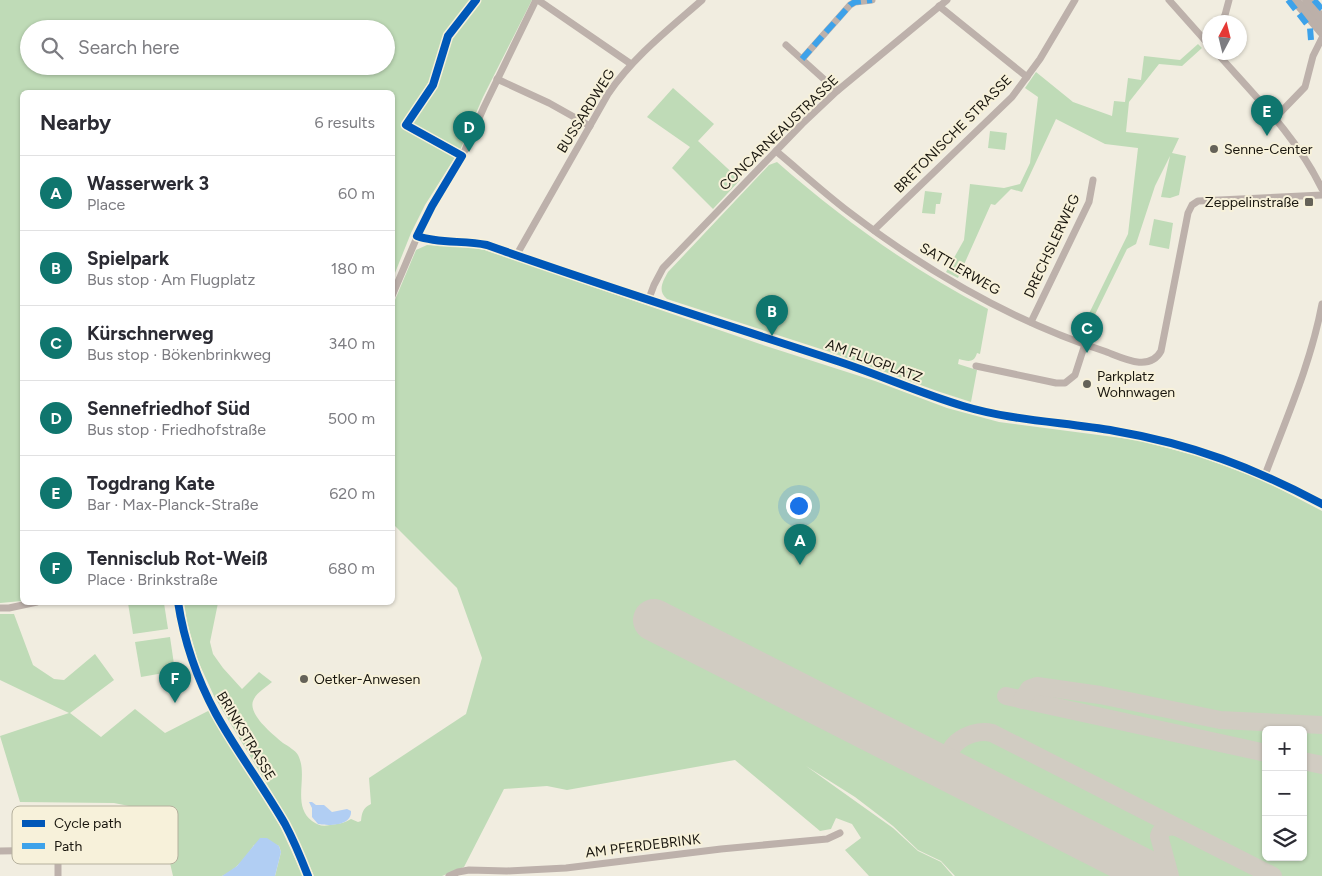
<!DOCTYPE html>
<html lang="en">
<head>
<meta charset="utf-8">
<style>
  :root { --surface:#fff; --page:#f7f7f7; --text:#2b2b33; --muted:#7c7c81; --line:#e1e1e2; --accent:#0f766e }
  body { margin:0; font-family:Figtree,sans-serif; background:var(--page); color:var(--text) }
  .controls { position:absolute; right:15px; bottom:15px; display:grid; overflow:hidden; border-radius:8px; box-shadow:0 1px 4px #0004 }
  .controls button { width:45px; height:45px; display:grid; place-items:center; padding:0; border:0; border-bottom:1px solid var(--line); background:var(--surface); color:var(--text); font:25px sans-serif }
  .compass { position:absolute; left:1202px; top:15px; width:45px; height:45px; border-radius:50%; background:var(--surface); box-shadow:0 1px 4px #0004; rotate:7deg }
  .you { position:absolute; left:798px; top:505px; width:18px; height:18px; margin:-12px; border:4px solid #fff; border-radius:50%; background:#1a73e8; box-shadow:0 0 0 8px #1a73e833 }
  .badge { display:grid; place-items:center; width:32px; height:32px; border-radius:50%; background:var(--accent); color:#fff; font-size:16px; font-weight:700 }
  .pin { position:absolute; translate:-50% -41px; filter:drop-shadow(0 1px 2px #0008) }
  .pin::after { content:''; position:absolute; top:26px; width:18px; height:15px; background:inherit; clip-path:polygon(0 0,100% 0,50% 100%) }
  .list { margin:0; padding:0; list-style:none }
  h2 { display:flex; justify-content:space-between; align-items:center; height:65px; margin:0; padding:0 20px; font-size:21px }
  h2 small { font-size:16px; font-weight:400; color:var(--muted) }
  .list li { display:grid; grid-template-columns:32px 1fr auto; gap:15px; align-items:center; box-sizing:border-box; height:75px; padding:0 20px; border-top:1px solid var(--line) }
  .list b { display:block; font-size:19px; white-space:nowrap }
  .list p { margin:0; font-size:16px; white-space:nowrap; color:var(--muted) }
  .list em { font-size:16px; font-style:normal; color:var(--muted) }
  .icon { flex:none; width:28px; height:28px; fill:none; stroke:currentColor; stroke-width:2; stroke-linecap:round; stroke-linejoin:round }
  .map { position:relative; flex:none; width:1322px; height:876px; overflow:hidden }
  .search { position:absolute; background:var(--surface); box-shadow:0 1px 4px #0004; left:20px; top:20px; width:375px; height:55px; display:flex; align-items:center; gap:12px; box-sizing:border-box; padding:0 18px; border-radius:28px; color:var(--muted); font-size:19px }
  .panel { position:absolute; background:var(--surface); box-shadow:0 1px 4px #0004; left:20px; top:90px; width:375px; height:515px; border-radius:8px }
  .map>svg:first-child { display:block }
</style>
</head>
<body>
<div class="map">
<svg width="1322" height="876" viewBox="0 0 1322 876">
  <rect width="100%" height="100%" fill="#f1ede0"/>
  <g fill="#bfdbb7" fill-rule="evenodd">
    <path d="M0,0H532L483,97L461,148L425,205L411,233L393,278L392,92H22V601L0,603ZM29,29H386V66H29Z"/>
    <polygon points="1198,44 1202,48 1182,66 1159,64 1129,102 1126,132 1179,138 1172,153 1186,156 1179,195 1170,198 1161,197 1170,156 1155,186 1136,244 1127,249 1084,337 1079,334 1128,234 1138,148 1105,144 1056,119 1022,192 1011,189 995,205 991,204 958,278 946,272 964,240 970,184 1004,188 1020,184 1030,163 1038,97 1025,88 1036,72 1073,102 1112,116 1114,101 1125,102 1128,78 1141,80 1144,56 1180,60"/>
    <polygon points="673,88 714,124 698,141 740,180 713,209 672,168 690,147 647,117"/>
    <polygon points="990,131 1007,133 1005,150 988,148"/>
    <path d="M777,162C842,219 911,269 988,309L980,354L977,353C974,364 967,361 959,359L958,364L977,370L971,402L937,391L827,351L667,299C657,291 663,281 668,272L769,165Z"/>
    <polygon points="925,191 942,193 940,204 936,204 935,214 922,213"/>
    <polygon points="1154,219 1173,223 1169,249 1149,245"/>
    <path d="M427,245L474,248L485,250L760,344L875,381L947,408L999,422L1137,440L1198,456L1265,481L1322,511V876H955L941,861L918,850L893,826L855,797L806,766L893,828L918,851L941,862L953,876H869L845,850L861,838L852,824L836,818L831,829L820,831L735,760L567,790L547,786L504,789L464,867L442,876H314L289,821L214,696L198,661L187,622L184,603H218L210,642L213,654L223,668L242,689L259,672L272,682C265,688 256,693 253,701C248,715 274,735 283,743C288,746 296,751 298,755C309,776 291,805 312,821C318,825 322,827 330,825C337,824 345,823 351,819L358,822L361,821C362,812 363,808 371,804L369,778L466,714L482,658L457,588L393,524L392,307L416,250ZM1266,730H1303V857H1266Z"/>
    <polygon points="128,603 164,603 168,629 133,634"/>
    <path d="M0,614H14L33,665L54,679L64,680L95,654L114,680L70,713L101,737L135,709L165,733L210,710L280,826L303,876H275L281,852L279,846L272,843L254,845C247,856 235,871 222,876C214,876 183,876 173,876L170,863L160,850L151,851L149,847L147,846V821L129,806L114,803L20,802L0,736L69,713L0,680Z"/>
    <polygon points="170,637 175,671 141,677 135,642"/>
  </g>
  <g fill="#b1cef3">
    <path d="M309,802H312L316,805H324L332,812L347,809L351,811C352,826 329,826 318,824L312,817V808Z"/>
    <polygon points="260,838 267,838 279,846 281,852 275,876 222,876 237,866"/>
  </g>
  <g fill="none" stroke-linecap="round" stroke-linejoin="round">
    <g stroke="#d1ccc2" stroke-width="18">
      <polyline points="1006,696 1266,753"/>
      <polyline points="1022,700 1029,689 1037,686 1100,695 1220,720 1322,725"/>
      <polyline points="1303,761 1322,765"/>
      <path d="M955,773C934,751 968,727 992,733L1273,876"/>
      <path d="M1170,876L1159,836C1161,828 1168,825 1176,827"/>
    </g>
    <polyline stroke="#d1ccc2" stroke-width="42" points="654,620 1156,876"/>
    <g stroke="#bdb1ab" stroke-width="7">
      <polyline points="538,0 631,64"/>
      <polyline points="1169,0 1210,46"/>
      <polyline points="939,6 1027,77"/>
      <polyline points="1221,22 1225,15 1229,0"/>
      <polyline points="1204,39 1210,34"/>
      <polyline points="786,45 837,91"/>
      <path d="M1216,52C1254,95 1297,137 1322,189"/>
      <polyline points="802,59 850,5 855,2 872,0"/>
      <polyline points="497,79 549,103 590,126"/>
      <polyline points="1275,118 1305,87 1313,56 1322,38"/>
      <path d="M776,151C800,171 823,192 849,212C925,270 1012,321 1104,351C1121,357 1149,373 1161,351L1188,213L1192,205L1198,201L1322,195"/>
      <polyline points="874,230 1012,97 1040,59 1075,0"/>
      <path d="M417,236C439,244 464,240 487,245C602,286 718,322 834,360C878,374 919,393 963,406C1013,421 1064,422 1115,431C1192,444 1254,468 1322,504"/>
      <path d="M516,256L608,94C633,57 669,29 702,0"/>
      <polyline points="392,296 420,230 465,150 484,107 536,0"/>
      <polyline points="648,301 654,285 663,268 802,124 837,91 947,0"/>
      <polyline points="1031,322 1089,202 1093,180"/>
      <polyline points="976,366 1056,383 1065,383 1075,375 1085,344"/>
      <path d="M1265,475C1286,419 1311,363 1322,304"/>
      <path d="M178,602C184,641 197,679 216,714C237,752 263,786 285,824C294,841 301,858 308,876"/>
      <polyline points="0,608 9,608 37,602"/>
      <polyline points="58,850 67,849 143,848"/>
      <polyline points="0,851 58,850 58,876"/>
      <polyline points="449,876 458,872 469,870 507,871 566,868 721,849 827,839 840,833"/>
    </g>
    <g stroke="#bcb0a9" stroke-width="10">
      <polyline points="1295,0 1322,32"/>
      <polyline points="1307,0 1322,19"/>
    </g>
    <g stroke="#3da2ea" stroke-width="6" stroke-dasharray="12 6" stroke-linecap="butt">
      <polyline points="1288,0 1310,28 1311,40"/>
      <polyline points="1314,0 1322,9"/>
      <polyline points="802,59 850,5 855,2 872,0"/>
    </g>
    <g stroke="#f7f1da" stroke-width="11">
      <g id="cycleway">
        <path d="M476,0L448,36L433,85L406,125L462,156L432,206L417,236C439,244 464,240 487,245C602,286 718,322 834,360C878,374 919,393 963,406C1013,421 1064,422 1115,431C1192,444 1254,468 1322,504"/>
        <path d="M178,602C184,641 197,679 216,714C237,752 263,786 285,824C294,841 301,858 308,876"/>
      </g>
    </g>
    <use href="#cycleway" stroke="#0057b8" stroke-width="8"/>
  </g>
  <g fill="#656258" stroke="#f7f1da" stroke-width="2">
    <circle cx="1214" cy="149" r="5"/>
    <rect x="1304" y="197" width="10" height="10" rx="2.5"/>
    <circle cx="1087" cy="384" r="5"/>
    <circle cx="304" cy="679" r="5"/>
  </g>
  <g text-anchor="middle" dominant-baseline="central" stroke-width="4" stroke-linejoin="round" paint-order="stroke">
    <g font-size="14" fill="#1a170f" stroke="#f7f1da">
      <text transform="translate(586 111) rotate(-58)">BUSSARDWEG</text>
      <text transform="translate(779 133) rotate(-44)">CONCARNEAUSTRASSE</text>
      <text transform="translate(953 134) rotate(-45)">BRETONISCHE STRASSE</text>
      <text transform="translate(1052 246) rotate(-65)">DRECHSLERWEG</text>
      <text transform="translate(960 269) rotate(30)">SATTLERWEG</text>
      <text transform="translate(874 361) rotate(20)">AM FLUGPLATZ</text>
      <text transform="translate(246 736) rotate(59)">BRINKSTRASSE</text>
      <text transform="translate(643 846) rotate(-7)">AM PFERDEBRINK</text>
    </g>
    <g font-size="14" fill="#1a170f" stroke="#f7f1da" text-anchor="start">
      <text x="1224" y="149">Senne-Center</text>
      <text x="1299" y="202" text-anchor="end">Zeppelinstraße</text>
      <text x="1097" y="376">Parkplatz<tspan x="1097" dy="16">Wohnwagen</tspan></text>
      <text x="314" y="679">Oetker-Anwesen</text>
    </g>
  </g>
  <rect x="12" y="806" width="166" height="58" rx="8" fill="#f7f1da" stroke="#b5b09d" stroke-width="1"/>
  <rect x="22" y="820" width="23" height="7" fill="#0057b8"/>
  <rect x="22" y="843" width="23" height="6" fill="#3da2ea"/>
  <g font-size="14" fill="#1a170f">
    <text x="54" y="828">Cycle path</text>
    <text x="54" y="851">Path</text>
  </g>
</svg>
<div class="controls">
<button>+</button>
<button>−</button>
<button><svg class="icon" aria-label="layers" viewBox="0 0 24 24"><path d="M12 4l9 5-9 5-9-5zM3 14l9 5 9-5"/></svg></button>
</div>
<svg class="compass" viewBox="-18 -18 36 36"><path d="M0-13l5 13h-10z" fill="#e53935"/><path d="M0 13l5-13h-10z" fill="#7c7c81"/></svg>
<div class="you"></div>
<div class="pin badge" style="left:800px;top:565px">A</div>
<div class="pin badge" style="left:772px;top:336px">B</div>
<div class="pin badge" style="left:1087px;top:353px">C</div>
<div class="pin badge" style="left:469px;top:152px">D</div>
<div class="pin badge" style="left:1267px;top:136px">E</div>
<div class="pin badge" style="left:175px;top:703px">F</div>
<div class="search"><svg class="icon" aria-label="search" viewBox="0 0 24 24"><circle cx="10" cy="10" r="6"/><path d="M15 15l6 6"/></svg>Search here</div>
<section class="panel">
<h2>Nearby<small>6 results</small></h2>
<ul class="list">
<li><span class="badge">A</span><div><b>Wasserwerk 3</b><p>Place</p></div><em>60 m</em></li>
<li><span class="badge">B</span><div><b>Spielpark</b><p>Bus stop · Am Flugplatz</p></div><em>180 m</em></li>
<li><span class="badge">C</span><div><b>Kürschnerweg</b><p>Bus stop · Bökenbrinkweg</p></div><em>340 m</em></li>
<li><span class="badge">D</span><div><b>Sennefriedhof Süd</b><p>Bus stop · Friedhofstraße</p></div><em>500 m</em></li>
<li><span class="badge">E</span><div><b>Togdrang Kate</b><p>Bar · Max-Planck-Straße</p></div><em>620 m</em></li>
<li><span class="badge">F</span><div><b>Tennisclub Rot-Weiß</b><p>Place · Brinkstraße</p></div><em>680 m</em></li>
</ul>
</section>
</div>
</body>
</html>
